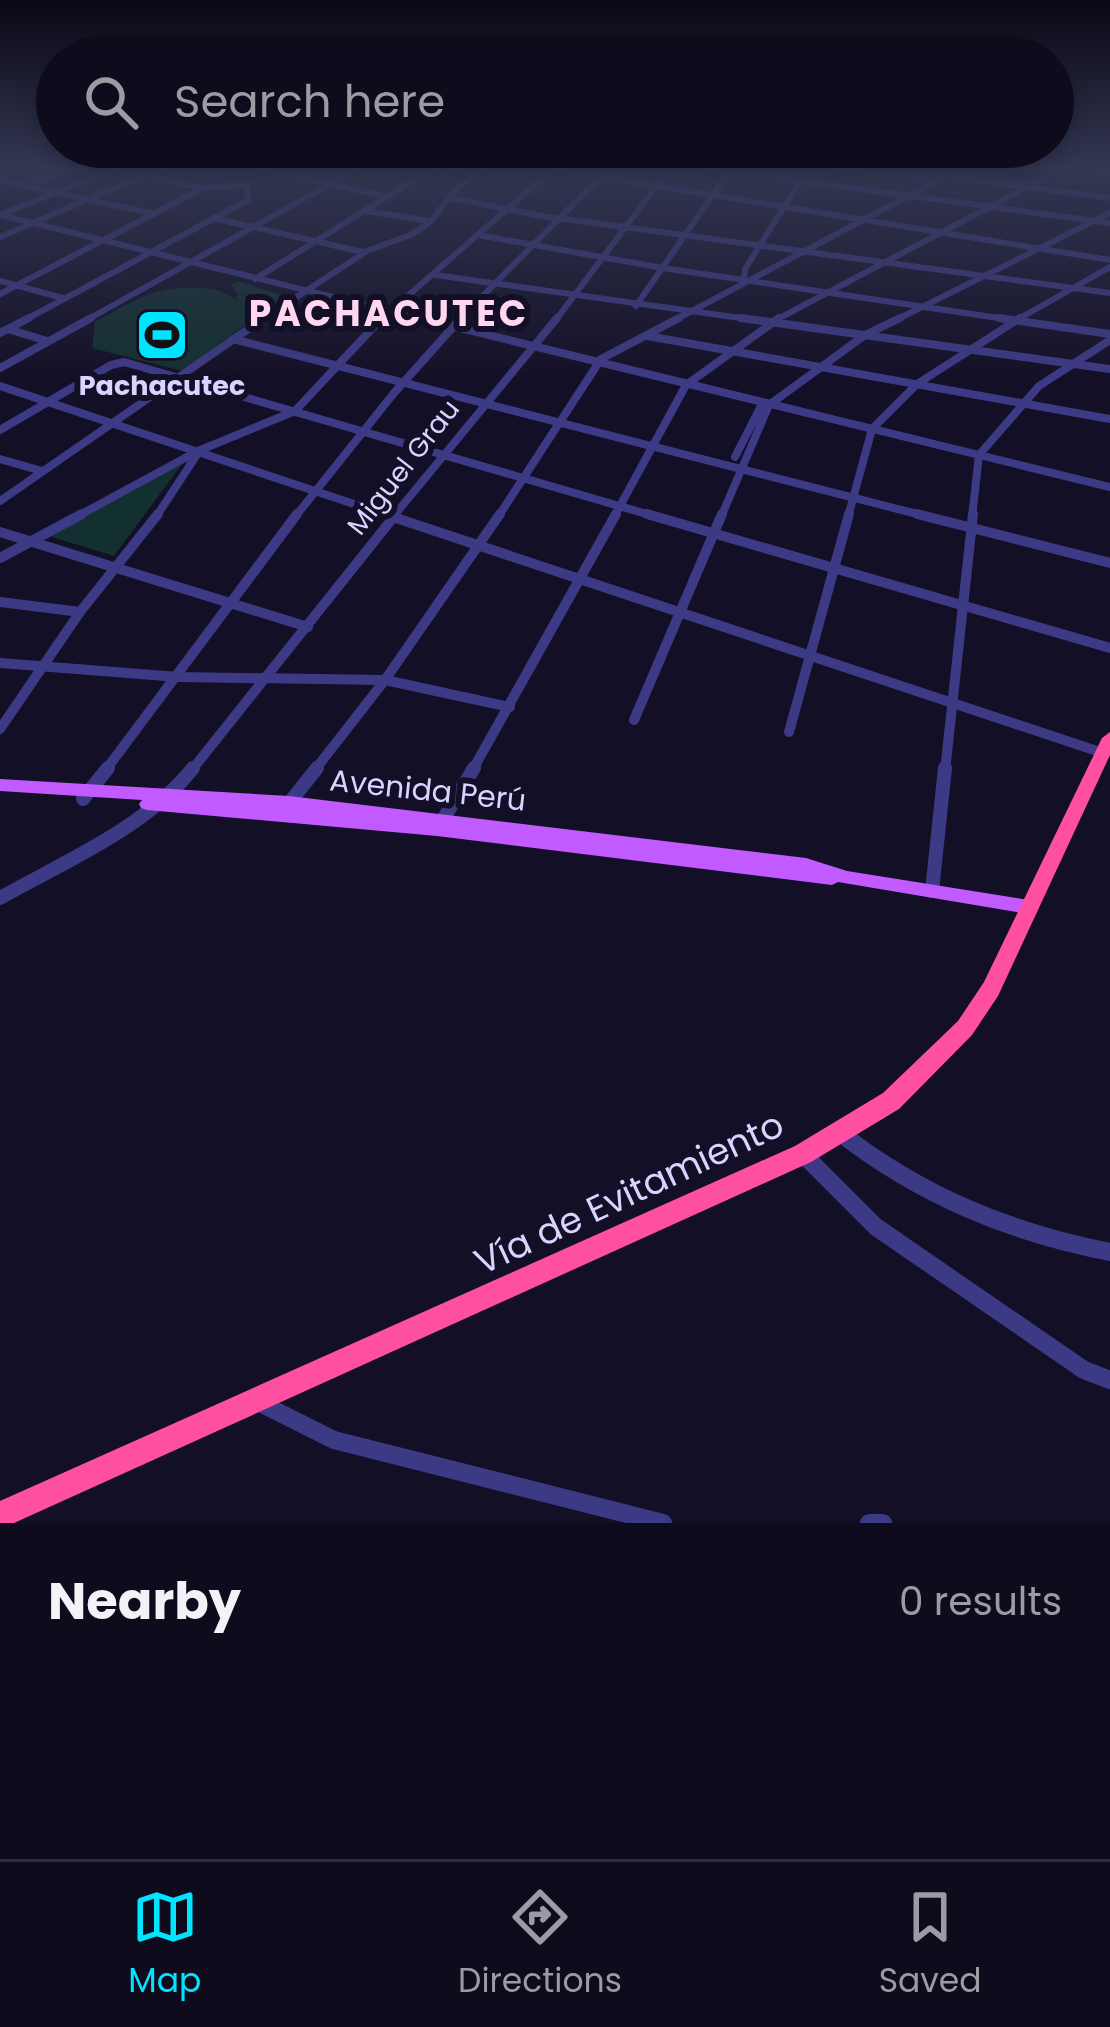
<!DOCTYPE html>
<html lang="en">
<head>
<meta charset="utf-8">
<style>
  :root { --surface:#0e0b1c; --page:#1c1929; --text:#f1f3f6; --muted:#9b9ba3; --line:#2e2b3b; --accent:#00e5ff }
  body { margin:0; font-family:Poppins,sans-serif; background:var(--page); color:var(--text) }
  .list { margin:0; padding:0; list-style:none }
  h2 { display:flex; justify-content:space-between; align-items:center; height:156px; margin:0; padding:0 48px; font-size:51px }
  h2 small { font-size:39px; font-weight:400; color:var(--muted) }
  .icon { flex:none; width:66px; height:66px; fill:none; stroke:currentColor; stroke-width:2; stroke-linecap:round; stroke-linejoin:round }
  .map { position:relative; flex:none; width:1110px; height:1523px; overflow:hidden }
  .search { position:absolute; background:var(--surface); box-shadow:0 6px 18px #0003; left:36px; right:36px; top:36px; height:132px; display:flex; align-items:center; gap:30px; box-sizing:border-box; padding:0 42px; border-radius:66px; color:var(--muted); font-size:45px }
  .sheet { height:336px; background:var(--surface) }
  nav { display:flex; justify-content:space-around; align-items:center; box-sizing:border-box; height:168px; border-top:3px solid var(--line); background:var(--surface); font-size:33px; color:var(--muted) }
  nav a { display:grid; justify-items:center; gap:6px }
  nav .on { color:var(--accent) }
  .map>svg:first-child { display:block }
</style>
</head>
<body>
<div class="map">
<svg width="1110" height="1523" viewBox="0 0 1110 1523">
  <rect width="100%" height="100%" fill="#130f26"/>
  <g fill="#12302f">
    <path d="M238,281L285,296L269,307L249,302L267,309L182,371L92,348L95,322C139,298 163,281 216,290C225,291 232,299 242,302L235,298L239,295L231,285Z"/>
    <polygon points="182,464 114,556 52,537 51,534"/>
  </g>
  <g fill="none" stroke-linecap="round" stroke-linejoin="round">
    <g stroke="#3d3a85" stroke-width="6">
      <polyline points="17,168 45,178"/>
      <polyline points="258,168 385,196"/>
      <polyline points="450,168 476,173"/>
      <polyline points="546,168 1110,260"/>
      <polyline points="706,168 1110,223"/>
      <polyline points="835,168 935,180"/>
      <polyline points="1058,168 1110,174"/>
      <polyline points="146,176 202,188"/>
      <polyline points="946,176 1110,198"/>
      <polyline points="0,180 154,214"/>
      <polyline points="30,185 73,168"/>
      <polyline points="451,198 557,219"/>
      <polyline points="367,211 429,221"/>
      <polyline points="0,215 431,321"/>
      <polyline points="0,215 116,168"/>
      <polyline points="213,218 363,252"/>
      <polyline points="558,218 1110,293"/>
      <polyline points="478,235 663,268 1019,321"/>
      <polyline points="0,237 161,168"/>
      <polyline points="435,275 762,321"/>
      <polyline points="255,279 433,168"/>
      <polyline points="744,279 745,269 801,180"/>
      <polyline points="0,281 63,298"/>
      <polyline points="0,294 203,188 248,185"/>
      <polyline points="636,306 729,171"/>
      <polyline points="23,321 248,200 248,185"/>
      <polyline points="85,321 359,168"/>
      <polyline points="260,321 367,251 413,234 431,221 459,186 486,168"/>
      <polyline points="379,321 554,168"/>
      <polyline points="458,321 609,168"/>
      <polyline points="555,321 670,168"/>
      <polyline points="673,321 961,168"/>
      <polyline points="774,321 1063,168"/>
      <polyline points="894,321 1110,213"/>
      <polyline points="1015,321 1110,267"/>
    </g>
    <g stroke="#3d3a85" stroke-width="8">
      <polyline points="419,318 1110,487"/>
      <polyline points="741,318 1110,369"/>
      <polyline points="999,318 1110,334"/>
      <polyline points="8,329 47,341"/>
      <polyline points="0,333 29,318"/>
      <polyline points="648,336 1110,419"/>
      <polyline points="233,339 929,517"/>
      <polyline points="0,368 91,318"/>
      <polyline points="0,386 393,517"/>
      <polyline points="0,430 111,365 124,362 657,517"/>
      <polyline points="735,457 762,404"/>
      <polyline points="0,459 42,471"/>
      <polyline points="0,501 264,318"/>
      <polyline points="76,517 198,451 295,411 382,318"/>
      <polyline points="156,517 198,453"/>
      <polyline points="295,517 394,393 461,318"/>
      <polyline points="393,517 557,318"/>
      <polyline points="498,517 601,359 679,318"/>
      <polyline points="614,517 686,385 779,318"/>
      <polyline points="721,517 769,405 865,335 900,318"/>
      <polyline points="848,517 872,429 917,384 1020,318"/>
      <polyline points="972,517 979,455 1039,386 1110,340"/>
    </g>
    <g stroke="#3d3a85" stroke-width="10">
      <polyline points="384,514 1103,753"/>
      <polyline points="647,514 1110,648"/>
      <polyline points="917,514 1110,563"/>
      <polyline points="0,532 308,627"/>
      <polyline points="0,558 82,514"/>
      <polyline points="0,602 80,612"/>
      <polyline points="0,663 178,677 385,680 510,707"/>
      <polyline points="634,720 722,514"/>
      <polyline points="0,729 80,612 158,514"/>
      <polyline points="789,732 849,514"/>
      <polyline points="105,771 297,514"/>
      <polyline points="191,771 396,514"/>
      <polyline points="314,771 385,680 500,514"/>
      <polyline points="472,771 616,514"/>
      <polyline points="945,771 973,514"/>
    </g>
    <g stroke="#3d3a85" stroke-width="14">
      <polyline points="83,799 108,768"/>
      <polyline points="286,807 317,768"/>
      <polyline points="438,828 474,768"/>
      <polyline points="932,891 945,768"/>
      <path d="M0,898C67,860 144,829 193,768"/>
    </g>
    <g stroke="#3d3a85" stroke-width="18">
      <path d="M839,1132C921,1196 1009,1232 1110,1252"/>
      <polyline points="803,1154 876,1227 1084,1370 1110,1380"/>
      <polyline points="254,1400 334,1440 663,1523"/>
      <polyline points="869,1523 883,1523"/>
    </g>
    <polygon fill="#c25bff" fill-rule="evenodd" points="0,779 289,796 806,858 847,871 1029,900 1035,902 1037,907 1035,912 1029,914 838,882 832,885 437,836 147,810 141,808 139,804 142,800 0,791"/>
    <polygon fill="#ff4fa3" fill-rule="evenodd" points="1110,732 1110,755 998,996 972,1035 899,1109 811,1162 14,1523 0,1523 0,1501 795,1146 883,1093 958,1021 984,982 1102,738"/>
  </g>
  <linearGradient id="sky" x2="0" y2="1"><stop stop-color="#0a0815"/><stop offset="0.44" stop-color="#333752"/><stop offset="1" stop-color="#333752" stop-opacity="0"/></linearGradient>
  <rect width="1110" height="381" fill="url(#sky)"/>
  <defs>
    <g id="stadium-square" transform="scale(2.7)"><rect x="-9" y="-9" width="18" height="18" rx="4" fill="#00e5ff" stroke="#130f26"/><path d="M0-5a6.5 5 0 1 0 0 10a6.5 5 0 1 0 0-10ZM-3.5-1.8h7v3.6h-7Z" fill="#111"/></g>
  </defs>
  <g fill-rule="evenodd">
    <use href="#stadium-square" x="162" y="335"/>
  </g>
  <g text-anchor="middle" dominant-baseline="central" stroke-width="12" stroke-linejoin="round" paint-order="stroke">
    <g font-size="27" font-weight="bold" fill="#d9d4ff" stroke="#130f26">
      <text x="162" y="385">Pachacutec</text>
    </g>
    <g font-size="27" fill="#d9d4ff" stroke="#130f26">
      <text transform="translate(403 467) rotate(-52)">Miguel Grau</text>
    </g>
    <g font-size="30" fill="#d9d4ff" stroke="#130f26">
      <text transform="translate(428 790) rotate(6)">Avenida Perú</text>
    </g>
    <g font-size="36" font-weight="bold" letter-spacing="3" fill="#ffd6f0" stroke="#130f26">
      <text x="389" y="313">PACHACUTEC</text>
    </g>
    <g font-size="36" fill="#d9d4ff" stroke="#130f26">
      <text transform="translate(629 1193) rotate(-25)">Vía de Evitamiento</text>
    </g>
  </g>
</svg>
<div class="search"><svg class="icon" aria-label="search" viewBox="0 0 24 24"><circle cx="10" cy="10" r="6"/><path d="M15 15l6 6"/></svg>Search here</div>
</div>
<section class="sheet">
<h2>Nearby<small>0 results</small></h2>
<ul class="list">
</ul>
</section>
<nav>
<a class="on"><svg class="icon" aria-label="map" viewBox="0 0 24 24"><path d="M3 6l6-2 6 2 6-2v14l-6 2-6-2-6 2zM9 4v14M15 6v14"/></svg>Map</a>
<a><svg class="icon" aria-label="directions" viewBox="0 0 24 24"><path d="M12 3l9 9-9 9-9-9zM9 14v-3h6M13 9l2 2-2 2"/></svg>Directions</a>
<a><svg class="icon" aria-label="saved" viewBox="0 0 24 24"><path d="M7 4h10v16l-5-4-5 4z"/></svg>Saved</a>
</nav>
</body>
</html>
